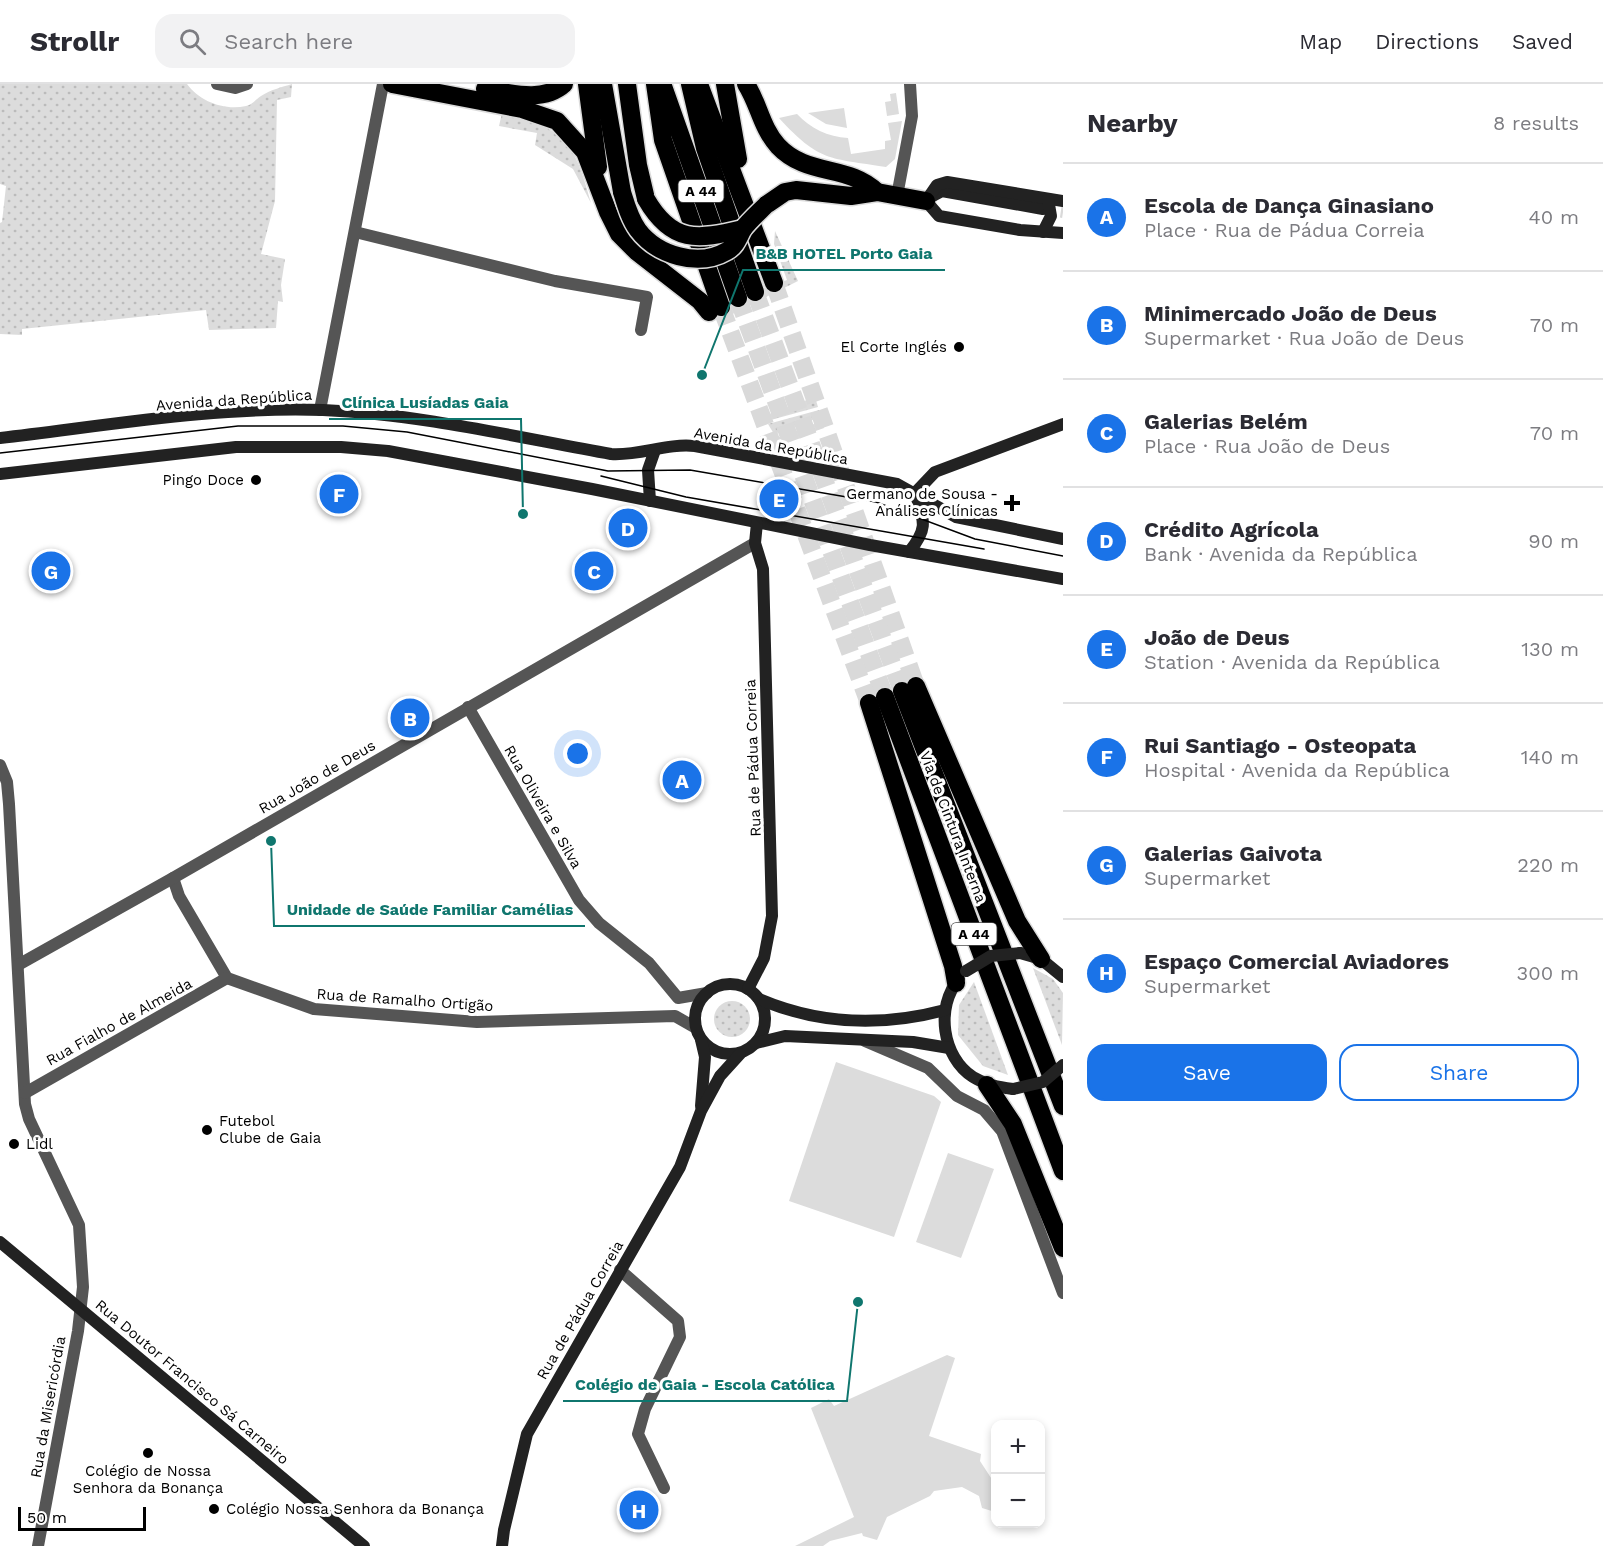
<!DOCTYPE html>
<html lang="en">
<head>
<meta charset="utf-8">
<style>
  :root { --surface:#fff; --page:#f2f2f3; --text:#2b2b33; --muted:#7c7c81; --line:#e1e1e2; --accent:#1a73e8 }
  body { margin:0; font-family:"Work Sans",sans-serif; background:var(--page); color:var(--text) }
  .controls { position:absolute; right:18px; bottom:18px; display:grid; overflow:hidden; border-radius:12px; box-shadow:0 3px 9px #0003 }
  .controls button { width:54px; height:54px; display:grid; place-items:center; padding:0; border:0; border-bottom:2px solid var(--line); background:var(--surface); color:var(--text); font:30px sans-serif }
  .scale { position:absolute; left:18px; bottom:15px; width:128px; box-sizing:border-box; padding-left:6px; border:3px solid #000; border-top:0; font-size:16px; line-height:21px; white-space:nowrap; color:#000; -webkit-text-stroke:4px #fff; paint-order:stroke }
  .you { position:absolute; left:578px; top:670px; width:21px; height:21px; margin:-15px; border:4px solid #fff; border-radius:50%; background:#1a73e8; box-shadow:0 0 0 9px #1a73e833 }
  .badge { display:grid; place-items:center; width:39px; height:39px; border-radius:50%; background:var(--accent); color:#fff; font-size:20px; font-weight:700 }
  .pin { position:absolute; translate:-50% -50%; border:3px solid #fff; box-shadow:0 2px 6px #0006 }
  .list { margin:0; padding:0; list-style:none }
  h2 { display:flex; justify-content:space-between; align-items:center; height:78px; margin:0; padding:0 24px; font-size:26px }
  h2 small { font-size:20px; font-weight:400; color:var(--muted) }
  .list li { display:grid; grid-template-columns:39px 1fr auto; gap:18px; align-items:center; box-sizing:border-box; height:108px; padding:0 24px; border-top:2px solid var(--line) }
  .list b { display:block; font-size:22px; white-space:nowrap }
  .list p { margin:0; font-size:20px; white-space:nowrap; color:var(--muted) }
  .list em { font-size:20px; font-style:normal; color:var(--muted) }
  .actions { display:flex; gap:12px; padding:18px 24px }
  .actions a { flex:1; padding:14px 0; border:2px solid var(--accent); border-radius:18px; text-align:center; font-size:21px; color:var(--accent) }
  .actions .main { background:var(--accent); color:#fff }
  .icon { flex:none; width:33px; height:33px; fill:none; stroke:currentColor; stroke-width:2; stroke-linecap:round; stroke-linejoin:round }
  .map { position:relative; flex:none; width:1063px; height:1462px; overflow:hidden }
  header { display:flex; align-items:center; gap:36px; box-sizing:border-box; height:84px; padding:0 30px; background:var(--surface); border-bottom:2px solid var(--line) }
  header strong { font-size:28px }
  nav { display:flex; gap:33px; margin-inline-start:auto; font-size:21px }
  .search { width:420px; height:54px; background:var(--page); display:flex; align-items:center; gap:15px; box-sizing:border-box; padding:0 21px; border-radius:18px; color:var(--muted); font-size:22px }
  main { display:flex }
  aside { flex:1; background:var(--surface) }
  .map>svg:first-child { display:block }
</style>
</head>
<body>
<header>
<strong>Strollr</strong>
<div class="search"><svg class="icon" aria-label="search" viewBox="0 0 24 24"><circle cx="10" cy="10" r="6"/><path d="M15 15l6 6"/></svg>Search here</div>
<nav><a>Map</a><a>Directions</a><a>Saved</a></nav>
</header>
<main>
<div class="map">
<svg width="1063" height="1462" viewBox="0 0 1063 1462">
  <defs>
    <pattern id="grass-dots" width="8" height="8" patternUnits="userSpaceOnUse" patternTransform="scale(1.5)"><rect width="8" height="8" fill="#dcdcdc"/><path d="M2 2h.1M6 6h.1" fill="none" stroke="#bbb" stroke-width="1.8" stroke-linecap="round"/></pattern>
  </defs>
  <rect width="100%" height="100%" fill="#fff"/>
  <g fill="url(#grass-dots)">
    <path d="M0,0H187C199,17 224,27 246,22C252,21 256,15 261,12C270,6 282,3 292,0L291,13L277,16L275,117L261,170L285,175L281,201L283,218L278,217L276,244L209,246L206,226L22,245V251L0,250V139L2,138L6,102L0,100Z"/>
    <path d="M502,29C565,45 574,56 591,119L573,85L535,61L537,49L499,42Z"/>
    <polygon points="775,147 798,197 746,223 743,221 744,224 729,232 725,220 787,196 774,160"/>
    <polygon points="815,313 818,323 767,337 764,332"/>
    <polygon points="819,326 821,333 774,350 768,340"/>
    <polygon points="822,337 824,344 788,357 776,354"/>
    <polygon points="1033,884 1053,895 1063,909 1062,961"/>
    <polygon points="974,898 1008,991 983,982 958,951 959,921"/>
    <circle cx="732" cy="935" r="18"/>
  </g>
  <g fill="#dcdcdc">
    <polygon points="896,9 899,30 887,32 885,18 891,17 890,10"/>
    <polygon points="844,24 847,44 826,40 808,29"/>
    <path d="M797,30C810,44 828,53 848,54L851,70L885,65V57L891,56L888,39L902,37L895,75L886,83C830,74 819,78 779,34Z"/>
    <polygon points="836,978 934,1012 941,1018 894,1153 789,1117"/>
    <polygon points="948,1069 994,1085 961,1174 916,1158"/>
    <polygon points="947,1271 955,1274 929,1352 981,1370 980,1377 995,1400 995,1428 982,1424 979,1412 962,1403 934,1407 930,1412 887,1433 877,1456 863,1452 862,1449 830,1457 823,1462 795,1462 854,1433 811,1324 829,1315 834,1322"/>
  </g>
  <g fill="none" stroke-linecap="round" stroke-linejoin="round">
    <polyline stroke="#d9d9d9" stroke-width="12" stroke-dasharray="12 6" stroke-linecap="butt" points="1043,125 1063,128"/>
    <g stroke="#d9d9d9" stroke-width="18" stroke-dasharray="18 9" stroke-linecap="butt">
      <polyline points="774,199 916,602"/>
      <polyline points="755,208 902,607"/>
      <polyline points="738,214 885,613"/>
      <polyline points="721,223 869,619"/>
    </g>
    <g stroke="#dbdbdb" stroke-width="21">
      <g id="motorway">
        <polyline points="392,0 522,25 557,37 585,68 608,128 619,150 637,168 700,217 709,228"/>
        <polyline points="587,0 598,83"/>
        <polyline points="603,0 622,108"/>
        <polyline points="627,0 638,81 646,115"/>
        <polyline points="655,0 663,56 721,223"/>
        <polyline points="690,0 705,64 755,208"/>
        <polyline points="699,0 774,199"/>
        <polyline points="725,0 738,75"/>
        <path d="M746,0C759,20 761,43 778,62C807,93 848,80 877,108"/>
        <polyline points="663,2 738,214"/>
        <path d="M485,5C510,9 543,19 564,0"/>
        <polyline points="766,121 785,108 796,106 851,112 877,108 926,117"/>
        <polyline points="916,602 1017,837 1041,875"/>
        <polyline points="902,607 1063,1022"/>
        <polyline points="885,613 1063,1087"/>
        <polyline points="869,619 953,882 956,899"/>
        <polyline points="987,1001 1013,1040 1063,1164"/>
      </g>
    </g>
    <g stroke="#555" stroke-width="12">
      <polyline points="897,112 912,32 910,0"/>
      <polyline points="355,148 555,197 647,213 641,246"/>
      <polyline points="320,326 383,0"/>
      <polyline points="468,623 579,816 599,839 649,879 678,914 707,909"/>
      <polyline points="0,681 7,698 9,720 25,1020 29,1035 79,1141 83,1203 78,1247 38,1462"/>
      <polyline points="173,794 179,812 227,894 314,925 477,938 675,932 696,944"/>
      <polyline points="18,881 173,794 755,459"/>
      <polyline points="865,957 928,984 957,1012 984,1026 1002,1047 1063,1209"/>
      <polyline points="25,1009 227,894"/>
      <polyline points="620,1186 678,1237 680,1253 645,1325 638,1350 664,1404"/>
    </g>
    <polyline stroke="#555" stroke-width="12" points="217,0 235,4 247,0"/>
    <g stroke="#222" stroke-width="12">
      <polyline points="929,114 942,107 1043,125"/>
      <polyline points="926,117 937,101 947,98 1063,117"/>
      <polyline points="926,117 939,132 1020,146 1063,149"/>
      <polyline points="1043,148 1051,132 1048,115"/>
      <path d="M0,354C104,342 218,322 323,326C419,330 516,353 611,370C640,372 666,359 695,362L897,400L956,433L1063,455"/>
      <polyline points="0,390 236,363 341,363 388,367 592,405 870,461 1063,495"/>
      <polyline points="915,409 935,388 1063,340"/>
      <polyline points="650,417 648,386 655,366"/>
      <path d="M909,468C929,444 924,437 915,409"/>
      <polyline points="1020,869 1041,875 1063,893"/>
      <path d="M959,895C935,923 942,973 973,993C986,1001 999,1003 1013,1005"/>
      <circle cx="730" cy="935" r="35"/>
      <polyline points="748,905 764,874 772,832 763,485 755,459 757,439"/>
      <path d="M759,915C820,941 881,943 945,926"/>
      <polyline points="701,956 705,973 701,1022"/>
      <polyline points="756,959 785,952 913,958 949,964"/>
      <polyline points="0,1158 364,1462"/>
      <polyline points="502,1462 504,1446 527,1350 680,1083 701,1027 720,992 740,970"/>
    </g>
    <use href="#motorway" stroke="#000" stroke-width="18"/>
    <g stroke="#000" stroke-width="1.5">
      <polyline points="0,369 238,342 343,342 407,348 608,387 690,386 876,418 975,455 1063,472"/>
      <polyline points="601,392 686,413 984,465"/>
    </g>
    <g stroke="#dbdbdb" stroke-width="21" stroke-linecap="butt">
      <g id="motorway-bridge">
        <path d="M622,108C626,121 630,135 638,146C657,171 698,184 727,167C736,162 738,154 743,145C749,137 758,129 766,121"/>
        <path d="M646,115C672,160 697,156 743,145"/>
      </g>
    </g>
    <g stroke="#222" stroke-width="12">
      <polyline points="966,887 991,872 1020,869"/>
      <polyline points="1013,1005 1043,998 1063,981"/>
    </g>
    <use href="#motorway-bridge" stroke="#000" stroke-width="18"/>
  </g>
  <g fill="#000" stroke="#fff" stroke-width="2">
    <circle cx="959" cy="263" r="6"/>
    <circle cx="256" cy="396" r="6"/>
    <path d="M1009 410h6v6h6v6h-6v6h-6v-6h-6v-6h6z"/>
    <circle cx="207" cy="1046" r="6"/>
    <circle cx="14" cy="1060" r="6"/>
    <circle cx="148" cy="1369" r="6"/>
    <circle cx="214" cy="1425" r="6"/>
  </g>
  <g text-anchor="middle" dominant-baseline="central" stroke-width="6" stroke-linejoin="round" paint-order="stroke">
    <g fill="#fff" stroke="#4c4c4c" stroke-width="1.5">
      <rect x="678.5" y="96" width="45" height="22" rx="4.5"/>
      <rect x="951.5" y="839" width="45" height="22" rx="4.5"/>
    </g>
    <g font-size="14" font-weight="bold" fill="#000">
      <text x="701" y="107">A 44</text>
      <text x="974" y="850">A 44</text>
    </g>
    <g font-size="15" fill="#000" stroke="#fff" text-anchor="end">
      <text x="947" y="263">El Corte Inglés</text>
      <text x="244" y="396">Pingo Doce</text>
      <text x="998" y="410">Germano de Sousa -<tspan x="998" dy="17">Análises Clínicas</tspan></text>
      <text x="219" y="1037" text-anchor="start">Futebol<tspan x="219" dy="17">Clube de Gaia</tspan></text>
      <text x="26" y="1060" text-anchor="start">Lidl</text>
      <text x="148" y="1387" text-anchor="middle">Colégio de Nossa<tspan x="148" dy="17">Senhora da Bonança</tspan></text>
      <text x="226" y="1425" text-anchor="start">Colégio Nossa Senhora da Bonança</text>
    </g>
    <g font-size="15" fill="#000" stroke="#fff">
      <text transform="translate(234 316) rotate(-4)">Avenida da República</text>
      <text transform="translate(771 362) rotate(10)">Avenida da República</text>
      <text transform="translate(753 674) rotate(-92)">Rua de Pádua Correia</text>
      <text transform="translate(317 693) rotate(-30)">Rua João de Deus</text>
      <text transform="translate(543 723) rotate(60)">Rua Oliveira e Silva</text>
      <text transform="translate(953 743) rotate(69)">Via de Cintura Interna</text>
      <text transform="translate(405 916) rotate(4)">Rua de Ramalho Ortigão</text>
      <text transform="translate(119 938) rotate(-29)">Rua Fialho de Almeida</text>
      <text transform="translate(580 1226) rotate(-60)">Rua de Pádua Correia</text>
      <text transform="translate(192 1298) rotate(40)">Rua Doutor Francisco Sá Carneiro</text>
      <text transform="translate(48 1323) rotate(-80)">Rua da Misericórdia</text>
    </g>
  </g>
  <path fill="none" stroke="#0f766e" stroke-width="2" d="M702 291L743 186H945M523 430L521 335H329M271 757L274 842H585M858 1218L847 1317H563"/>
  <g fill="#0f766e" stroke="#fff" stroke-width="2">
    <circle cx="702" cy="291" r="6"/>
    <circle cx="523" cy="430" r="6"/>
    <circle cx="271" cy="757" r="6"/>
    <circle cx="858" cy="1218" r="6"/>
  </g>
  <g font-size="16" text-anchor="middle" font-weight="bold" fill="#0f766e" stroke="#fff" stroke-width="6" stroke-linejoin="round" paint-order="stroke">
    <text x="844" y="175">B&amp;B HOTEL Porto Gaia</text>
    <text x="425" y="324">Clínica Lusíadas Gaia</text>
    <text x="430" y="831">Unidade de Saúde Familiar Camélias</text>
    <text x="705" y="1306">Colégio de Gaia - Escola Católica</text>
  </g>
</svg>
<div class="controls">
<button>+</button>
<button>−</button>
</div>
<div class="scale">50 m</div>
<div class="you"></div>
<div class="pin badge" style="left:682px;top:696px">A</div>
<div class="pin badge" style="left:410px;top:634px">B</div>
<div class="pin badge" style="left:594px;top:487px">C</div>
<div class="pin badge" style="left:628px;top:444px">D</div>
<div class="pin badge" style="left:779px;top:415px">E</div>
<div class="pin badge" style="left:339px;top:410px">F</div>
<div class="pin badge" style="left:51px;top:487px">G</div>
<div class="pin badge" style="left:639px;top:1426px">H</div>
</div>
<aside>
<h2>Nearby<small>8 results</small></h2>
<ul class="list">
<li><span class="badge">A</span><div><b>Escola de Dança Ginasiano</b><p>Place · Rua de Pádua Correia</p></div><em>40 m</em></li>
<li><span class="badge">B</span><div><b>Minimercado João de Deus</b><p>Supermarket · Rua João de Deus</p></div><em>70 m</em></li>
<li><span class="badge">C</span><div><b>Galerias Belém</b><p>Place · Rua João de Deus</p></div><em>70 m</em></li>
<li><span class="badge">D</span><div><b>Crédito Agrícola</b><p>Bank · Avenida da República</p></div><em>90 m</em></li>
<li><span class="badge">E</span><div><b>João de Deus</b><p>Station · Avenida da República</p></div><em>130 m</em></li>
<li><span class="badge">F</span><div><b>Rui Santiago - Osteopata</b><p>Hospital · Avenida da República</p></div><em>140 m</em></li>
<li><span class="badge">G</span><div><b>Galerias Gaivota</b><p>Supermarket</p></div><em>220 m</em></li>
<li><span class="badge">H</span><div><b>Espaço Comercial Aviadores</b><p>Supermarket</p></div><em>300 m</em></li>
</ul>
<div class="actions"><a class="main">Save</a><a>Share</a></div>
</aside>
</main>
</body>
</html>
